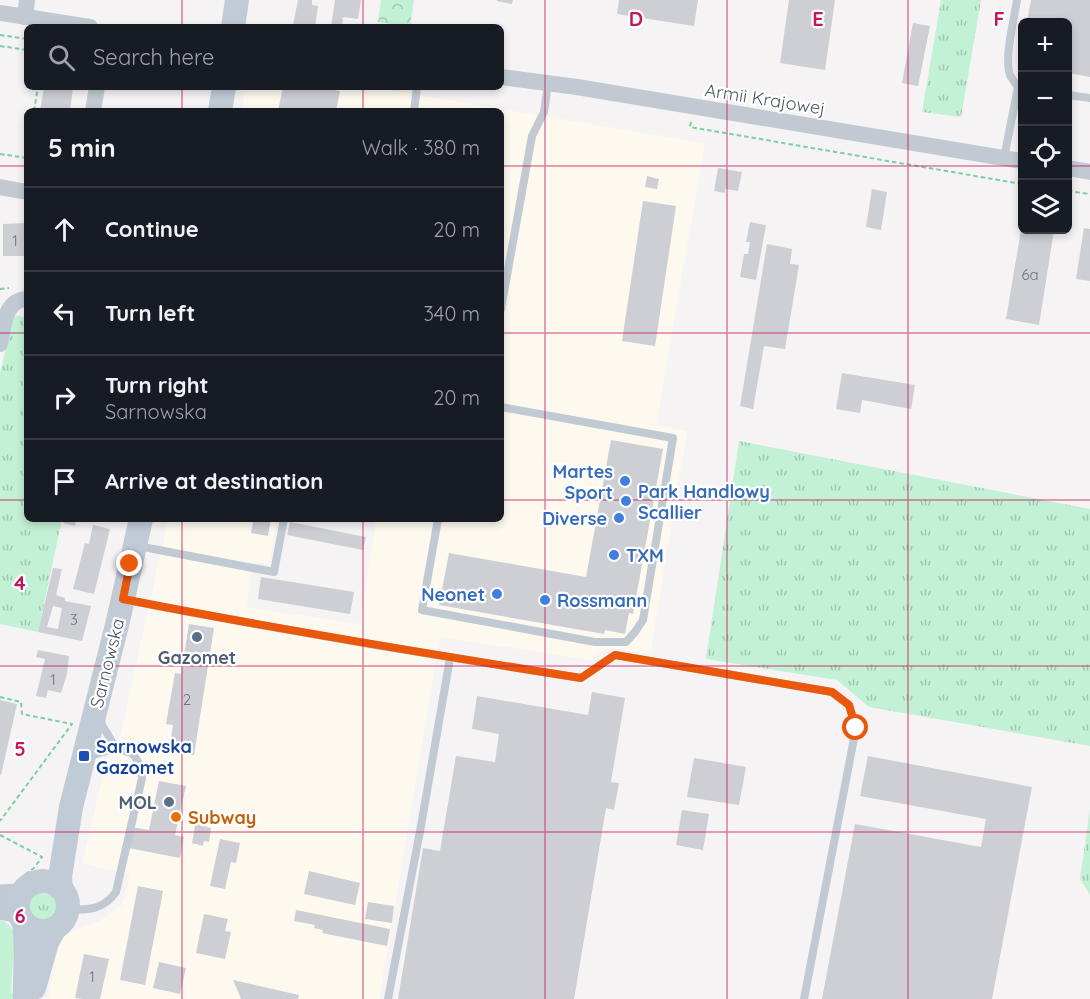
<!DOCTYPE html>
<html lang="en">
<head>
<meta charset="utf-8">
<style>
  :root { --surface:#171b24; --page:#20242c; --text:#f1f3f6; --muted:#9ea1a6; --line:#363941 }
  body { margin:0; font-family:Quicksand,sans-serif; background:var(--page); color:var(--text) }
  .controls { position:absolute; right:18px; top:18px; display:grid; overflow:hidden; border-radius:9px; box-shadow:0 3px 9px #0003 }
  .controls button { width:54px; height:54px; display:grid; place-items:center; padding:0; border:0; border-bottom:2px solid var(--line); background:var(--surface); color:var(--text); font:30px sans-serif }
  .stop { position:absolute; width:18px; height:18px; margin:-14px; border:4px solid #ea580c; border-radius:50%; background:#fff }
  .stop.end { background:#ea580c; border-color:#fff; box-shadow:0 2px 6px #0008 }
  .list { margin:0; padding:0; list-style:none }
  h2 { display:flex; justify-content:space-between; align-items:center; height:78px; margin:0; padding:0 24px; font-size:26px }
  h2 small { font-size:20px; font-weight:400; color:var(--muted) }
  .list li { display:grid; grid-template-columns:39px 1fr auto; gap:18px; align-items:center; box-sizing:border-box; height:84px; padding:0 24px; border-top:2px solid var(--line) }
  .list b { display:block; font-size:22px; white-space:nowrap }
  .list p { margin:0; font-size:20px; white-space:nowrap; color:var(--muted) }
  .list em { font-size:20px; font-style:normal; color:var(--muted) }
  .icon { flex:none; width:33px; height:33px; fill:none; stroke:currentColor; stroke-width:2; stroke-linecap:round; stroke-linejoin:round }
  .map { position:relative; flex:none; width:1090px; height:999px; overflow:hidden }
  .search { position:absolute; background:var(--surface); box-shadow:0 3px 9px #0003; left:24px; top:24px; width:480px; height:66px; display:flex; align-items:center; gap:15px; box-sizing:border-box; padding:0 21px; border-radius:9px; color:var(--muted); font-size:22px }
  .panel { position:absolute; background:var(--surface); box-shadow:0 3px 9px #0003; left:24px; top:108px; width:480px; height:414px; border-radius:9px }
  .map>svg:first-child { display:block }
</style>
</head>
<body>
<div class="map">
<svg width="1090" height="999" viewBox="0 0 1090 999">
  <defs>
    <pattern id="grass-tufts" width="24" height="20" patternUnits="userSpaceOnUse" patternTransform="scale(1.5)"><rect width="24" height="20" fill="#c3f1d5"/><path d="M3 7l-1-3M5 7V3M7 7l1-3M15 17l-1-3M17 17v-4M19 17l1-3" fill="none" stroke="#a0c6b0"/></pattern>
    <pattern id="forest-crowns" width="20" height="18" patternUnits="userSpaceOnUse" patternTransform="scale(1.5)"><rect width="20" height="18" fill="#c3f1d5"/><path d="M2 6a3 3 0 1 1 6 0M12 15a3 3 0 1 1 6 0" fill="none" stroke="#a0c6b0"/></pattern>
  </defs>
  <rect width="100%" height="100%" fill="#f5f3f3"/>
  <polygon fill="#fdf9ef" points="245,87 371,87 705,143 656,425 687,431 650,654 614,648 599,652 591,660 440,637 379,999 48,999 59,944 66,934 99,921 122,905 130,875 82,863 107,759 120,737 168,519 277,519 269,564 253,562 246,607 360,624 376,519 501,519 501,111 242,111"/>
  <g fill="url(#grass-tufts)">
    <polygon points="941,0 981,0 961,117 922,112"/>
    <polygon points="14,315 27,318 27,519 62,519 38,632 0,624 0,373"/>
    <polygon points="739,441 1090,509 1090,746 869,707 837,680 706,659"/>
    <polygon points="1090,809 1090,895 1080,879"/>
    <path d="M39,893C69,893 63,931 36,925L26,908C28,900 31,896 39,893Z"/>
  </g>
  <polygon fill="url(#forest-crowns)" points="381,0 414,0 410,27 378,22"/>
  <polygon fill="#c3f1d5" points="0,920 4,921 10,926 15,934 11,993 16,994 16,999 0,999"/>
  <g fill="#cdcfd5" fill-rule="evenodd">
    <polygon points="298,0 312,0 312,5 318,6 315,27 293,25"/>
    <polygon points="335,0 361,0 358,19 343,17 342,27 331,27"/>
    <polygon points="497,0 513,0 512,4 497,1"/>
    <polygon points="619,0 698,0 694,26 617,14"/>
    <polygon points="789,0 835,0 825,70 780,63"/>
    <polygon points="1031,0 1090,0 1090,77 1068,73 1068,22 1027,22"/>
    <polygon points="913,23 930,26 918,86 902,83"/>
    <polygon points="44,87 73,87 70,111 40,111"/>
    <polygon points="283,87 319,87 340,91 336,111 278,111"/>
    <polygon points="718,168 742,172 738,191 725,189 725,193 714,191"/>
    <polygon points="647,176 659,179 657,189 645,187"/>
    <polygon points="872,189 887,192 881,230 866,227"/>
    <polygon points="643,201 676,206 655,346 622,341"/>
    <polygon points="750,222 766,225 756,280 740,277 744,254 748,254 750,242 746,242"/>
    <polygon points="27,223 27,256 3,256 3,224"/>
    <polygon points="1084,228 1090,229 1090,281 1076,279"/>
    <polygon points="1021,230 1054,230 1039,325 1006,319"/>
    <polygon points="767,244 792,249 790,264 799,265 785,349 764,346 753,409 740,406"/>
    <polygon points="842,373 915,385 911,409 862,400 860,413 836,409"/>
    <polygon points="611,440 663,449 633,614 629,613 625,634 605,630 604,634 439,605 449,553 586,577"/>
    <polygon points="64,519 77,519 75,526 63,523"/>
    <polygon points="241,519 271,519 268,536 251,533 253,522 241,520"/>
    <polygon points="290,522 366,537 363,550 287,535"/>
    <polygon points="93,525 110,529 94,594 73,589 85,543 89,544"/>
    <path d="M53,568L62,569L56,595L65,598V601L91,606L82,641L38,632ZM53,606L62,608L58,629L47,627Z"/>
    <polygon points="261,577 354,592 350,614 258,599"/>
    <polygon points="189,624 214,628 194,755 169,751 173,725 166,724 175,673 181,674"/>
    <polygon points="38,650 69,656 67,674 61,693 48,690 46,698 36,696 45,659 36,657"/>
    <polygon points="592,692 625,698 611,782 619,783 614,810 606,808 574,999 398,999 423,848 440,851 456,756 495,762 499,734 472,729 477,696 588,715"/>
    <polygon points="0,700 17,704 1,775 0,774"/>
    <polygon points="868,756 1032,787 992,999 822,999 855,824 981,847 986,819 860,796"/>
    <polygon points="694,758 746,767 739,805 687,797"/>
    <polygon points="159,781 186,786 175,835 184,837 180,858 123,847 127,826 149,830"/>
    <polygon points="682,810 709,814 703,850 676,845"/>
    <polygon points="196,820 208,822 206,827 211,828 209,842 204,841 203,846 192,843"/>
    <polygon points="220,839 240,843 236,863 231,862 225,889 210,886"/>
    <polygon points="309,871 360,883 355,905 304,894"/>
    <polygon points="138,886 163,891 145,985 120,980"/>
    <polygon points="368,902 394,906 392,923 365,919"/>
    <polygon points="296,910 390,929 387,946 322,933 323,930 314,928 315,925 294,921"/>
    <polygon points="204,914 228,919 225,931 231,932 225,959 196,953"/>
    <polygon points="84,954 109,959 100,999 82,999 75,998"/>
    <polygon points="159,962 186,968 180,994 153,988"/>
    <polygon points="233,980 299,995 298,999 241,999"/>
  </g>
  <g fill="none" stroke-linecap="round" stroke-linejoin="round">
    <g stroke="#7ad0a6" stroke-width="2" stroke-dasharray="4.5 3" stroke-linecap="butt">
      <polyline points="0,35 27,39"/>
      <polyline points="0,46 27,50"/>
      <polyline points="34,111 38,87"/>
      <polyline points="691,122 690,127 1022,184"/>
      <polyline points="0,154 27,158"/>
      <polyline points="1068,191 1090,194"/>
      <polyline points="0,289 9,288"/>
      <polyline points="0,697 21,702 22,714 72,724 0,821"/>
      <polyline points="0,835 42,857 34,868 23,876"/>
    </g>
    <g stroke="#c1cad2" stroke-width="8">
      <path d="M1017,0C1014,20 1004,57 1010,75C1012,79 1015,83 1018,87"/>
      <polyline points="1068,95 1090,98"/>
      <polyline points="414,111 417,87"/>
      <polyline points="1004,158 1018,87 1022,88"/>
      <polyline points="501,309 532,136 544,112 548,84"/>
      <polyline points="438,519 422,610 595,642 626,642 635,632 643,620 673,438 501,407"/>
      <polyline points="138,546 274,572 284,519"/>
      <path d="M126,600C277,629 429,655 581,678L615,655L832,692L849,705L856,728L804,999"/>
      <polyline points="100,716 102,725 116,748"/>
      <path d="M68,909C88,911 104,909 116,892L142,778L139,763L133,754L116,748L93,755L88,758"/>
      <polyline points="388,999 421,826 450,658"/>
    </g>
    <g stroke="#c1cad2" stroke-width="16">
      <polyline points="0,13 90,27"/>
      <polyline points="25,17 27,0"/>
      <polyline points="501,77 577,87 1022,161"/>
      <polyline points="93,111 97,87"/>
      <polyline points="1068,168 1090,172"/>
      <polyline points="0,187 27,192"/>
      <path d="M0,344C4,326 4,300 27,299"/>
    </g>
    <g stroke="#c1cad2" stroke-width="21">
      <polyline points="0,895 21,894"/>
      <polyline points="0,909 19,913"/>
    </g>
    <g stroke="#c1cbd6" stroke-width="24">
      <polyline points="233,27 237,0"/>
      <polyline points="220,111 224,87"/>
      <circle cx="43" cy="906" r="25"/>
      <polyline points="61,889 60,877 71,807 117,625 141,519"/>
      <path d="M24,923C28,948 24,974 25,999"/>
      <polyline points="34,988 47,942 55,928"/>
    </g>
  </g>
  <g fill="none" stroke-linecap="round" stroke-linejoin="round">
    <path stroke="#ea580c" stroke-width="8" d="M130,564L123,599C275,629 428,654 581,678L615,655L832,692L849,705L856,728"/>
  </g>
  <path fill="none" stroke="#c2185b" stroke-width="1.5" stroke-opacity="0.55" d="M182,0V27M363,0V27M545,0V999M727,0V999M908,0V999M182,87V111M363,87V111M0,166H27M501,166H1022M1068,166H1090M0,333H27M501,333H1090M0,500H27M501,500H1090M182,519V999M363,519V999M0,666H1090M0,832H1090"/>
  <g fill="#3f7fe0" stroke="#fff" stroke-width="2">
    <circle cx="625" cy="481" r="6"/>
    <circle cx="626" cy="501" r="6"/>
    <circle cx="619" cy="518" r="6"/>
    <circle cx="614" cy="555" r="6"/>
    <circle cx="497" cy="594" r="6"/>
    <circle cx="545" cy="600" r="6"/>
  </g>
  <g fill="#5c6f8a" stroke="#fff" stroke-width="2">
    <circle cx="197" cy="637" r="6"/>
    <circle cx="169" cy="802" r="6"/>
  </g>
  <rect fill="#1a4fb4" stroke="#fff" stroke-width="2" x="78" y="750" width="12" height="12" rx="3"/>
  <circle fill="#e8710a" stroke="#fff" stroke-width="2" cx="176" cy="817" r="6"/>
  <g text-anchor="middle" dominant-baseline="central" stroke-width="4.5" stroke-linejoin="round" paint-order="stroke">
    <g font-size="15" fill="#6b747e">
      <text x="15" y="240">1</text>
      <text x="1030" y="274">6a</text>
      <text x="74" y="619">3</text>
      <text x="53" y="679">1</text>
      <text x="187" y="699">2</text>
      <text x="92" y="976">1</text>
    </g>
    <g font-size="18" fill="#4a5661" stroke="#fff">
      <text transform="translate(765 99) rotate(9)">Armii Krajowej</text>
      <text transform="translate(107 663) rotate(-76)">Sarnowska</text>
    </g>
    <g font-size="18" font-weight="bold" fill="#366cbe" stroke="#fff" text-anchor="end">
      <text x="613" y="471">Martes<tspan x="613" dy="21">Sport</tspan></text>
      <text x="638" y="491" text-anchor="start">Park Handlowy<tspan x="638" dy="21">Scallier</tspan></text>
      <text x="607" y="518">Diverse</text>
      <text x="626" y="555" text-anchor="start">TXM</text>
      <text x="485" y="594">Neonet</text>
      <text x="557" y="600" text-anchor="start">Rossmann</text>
    </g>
    <g font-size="18" font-weight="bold" fill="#4e5e75" stroke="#fff">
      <text x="197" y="657">Gazomet</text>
      <text x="157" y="802" text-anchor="end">MOL</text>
    </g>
    <g font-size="18" font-weight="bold" fill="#164399" stroke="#fff" text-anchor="start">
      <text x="96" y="746">Sarnowska<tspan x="96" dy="21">Gazomet</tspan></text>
    </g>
    <g font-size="18" font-weight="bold" fill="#c56008" stroke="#fff" text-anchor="start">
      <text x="188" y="817">Subway</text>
    </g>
  </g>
  <g font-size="20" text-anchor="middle" font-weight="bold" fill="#c2185b" stroke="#fff" stroke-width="4.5" stroke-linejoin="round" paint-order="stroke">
    <text x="636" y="26">D</text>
    <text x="818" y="26">E</text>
    <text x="999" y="26">F</text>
    <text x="20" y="590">4</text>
    <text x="20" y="756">5</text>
    <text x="20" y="923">6</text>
  </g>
</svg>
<div class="controls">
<button>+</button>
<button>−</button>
<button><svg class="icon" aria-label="locate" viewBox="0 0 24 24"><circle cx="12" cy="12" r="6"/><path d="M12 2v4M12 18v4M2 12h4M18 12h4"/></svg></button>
<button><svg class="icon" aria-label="layers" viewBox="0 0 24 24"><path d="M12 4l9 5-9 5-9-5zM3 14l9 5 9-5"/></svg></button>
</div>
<div class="stop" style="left:856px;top:728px"></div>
<div class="stop end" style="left:130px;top:564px"></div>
<div class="search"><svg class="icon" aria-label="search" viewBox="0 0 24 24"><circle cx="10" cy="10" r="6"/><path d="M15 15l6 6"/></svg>Search here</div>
<section class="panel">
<h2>5 min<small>Walk · 380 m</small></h2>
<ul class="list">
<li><svg class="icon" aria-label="ahead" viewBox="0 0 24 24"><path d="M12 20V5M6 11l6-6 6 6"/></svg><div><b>Continue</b></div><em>20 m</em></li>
<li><svg class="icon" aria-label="left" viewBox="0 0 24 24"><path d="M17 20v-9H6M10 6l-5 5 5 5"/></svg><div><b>Turn left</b></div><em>340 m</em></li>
<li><svg class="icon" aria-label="right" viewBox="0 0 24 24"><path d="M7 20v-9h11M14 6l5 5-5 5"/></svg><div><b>Turn right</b><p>Sarnowska</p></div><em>20 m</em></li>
<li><svg class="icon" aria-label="arrive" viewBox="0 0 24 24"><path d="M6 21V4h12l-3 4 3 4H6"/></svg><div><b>Arrive at destination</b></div></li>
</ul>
</section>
</div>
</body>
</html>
